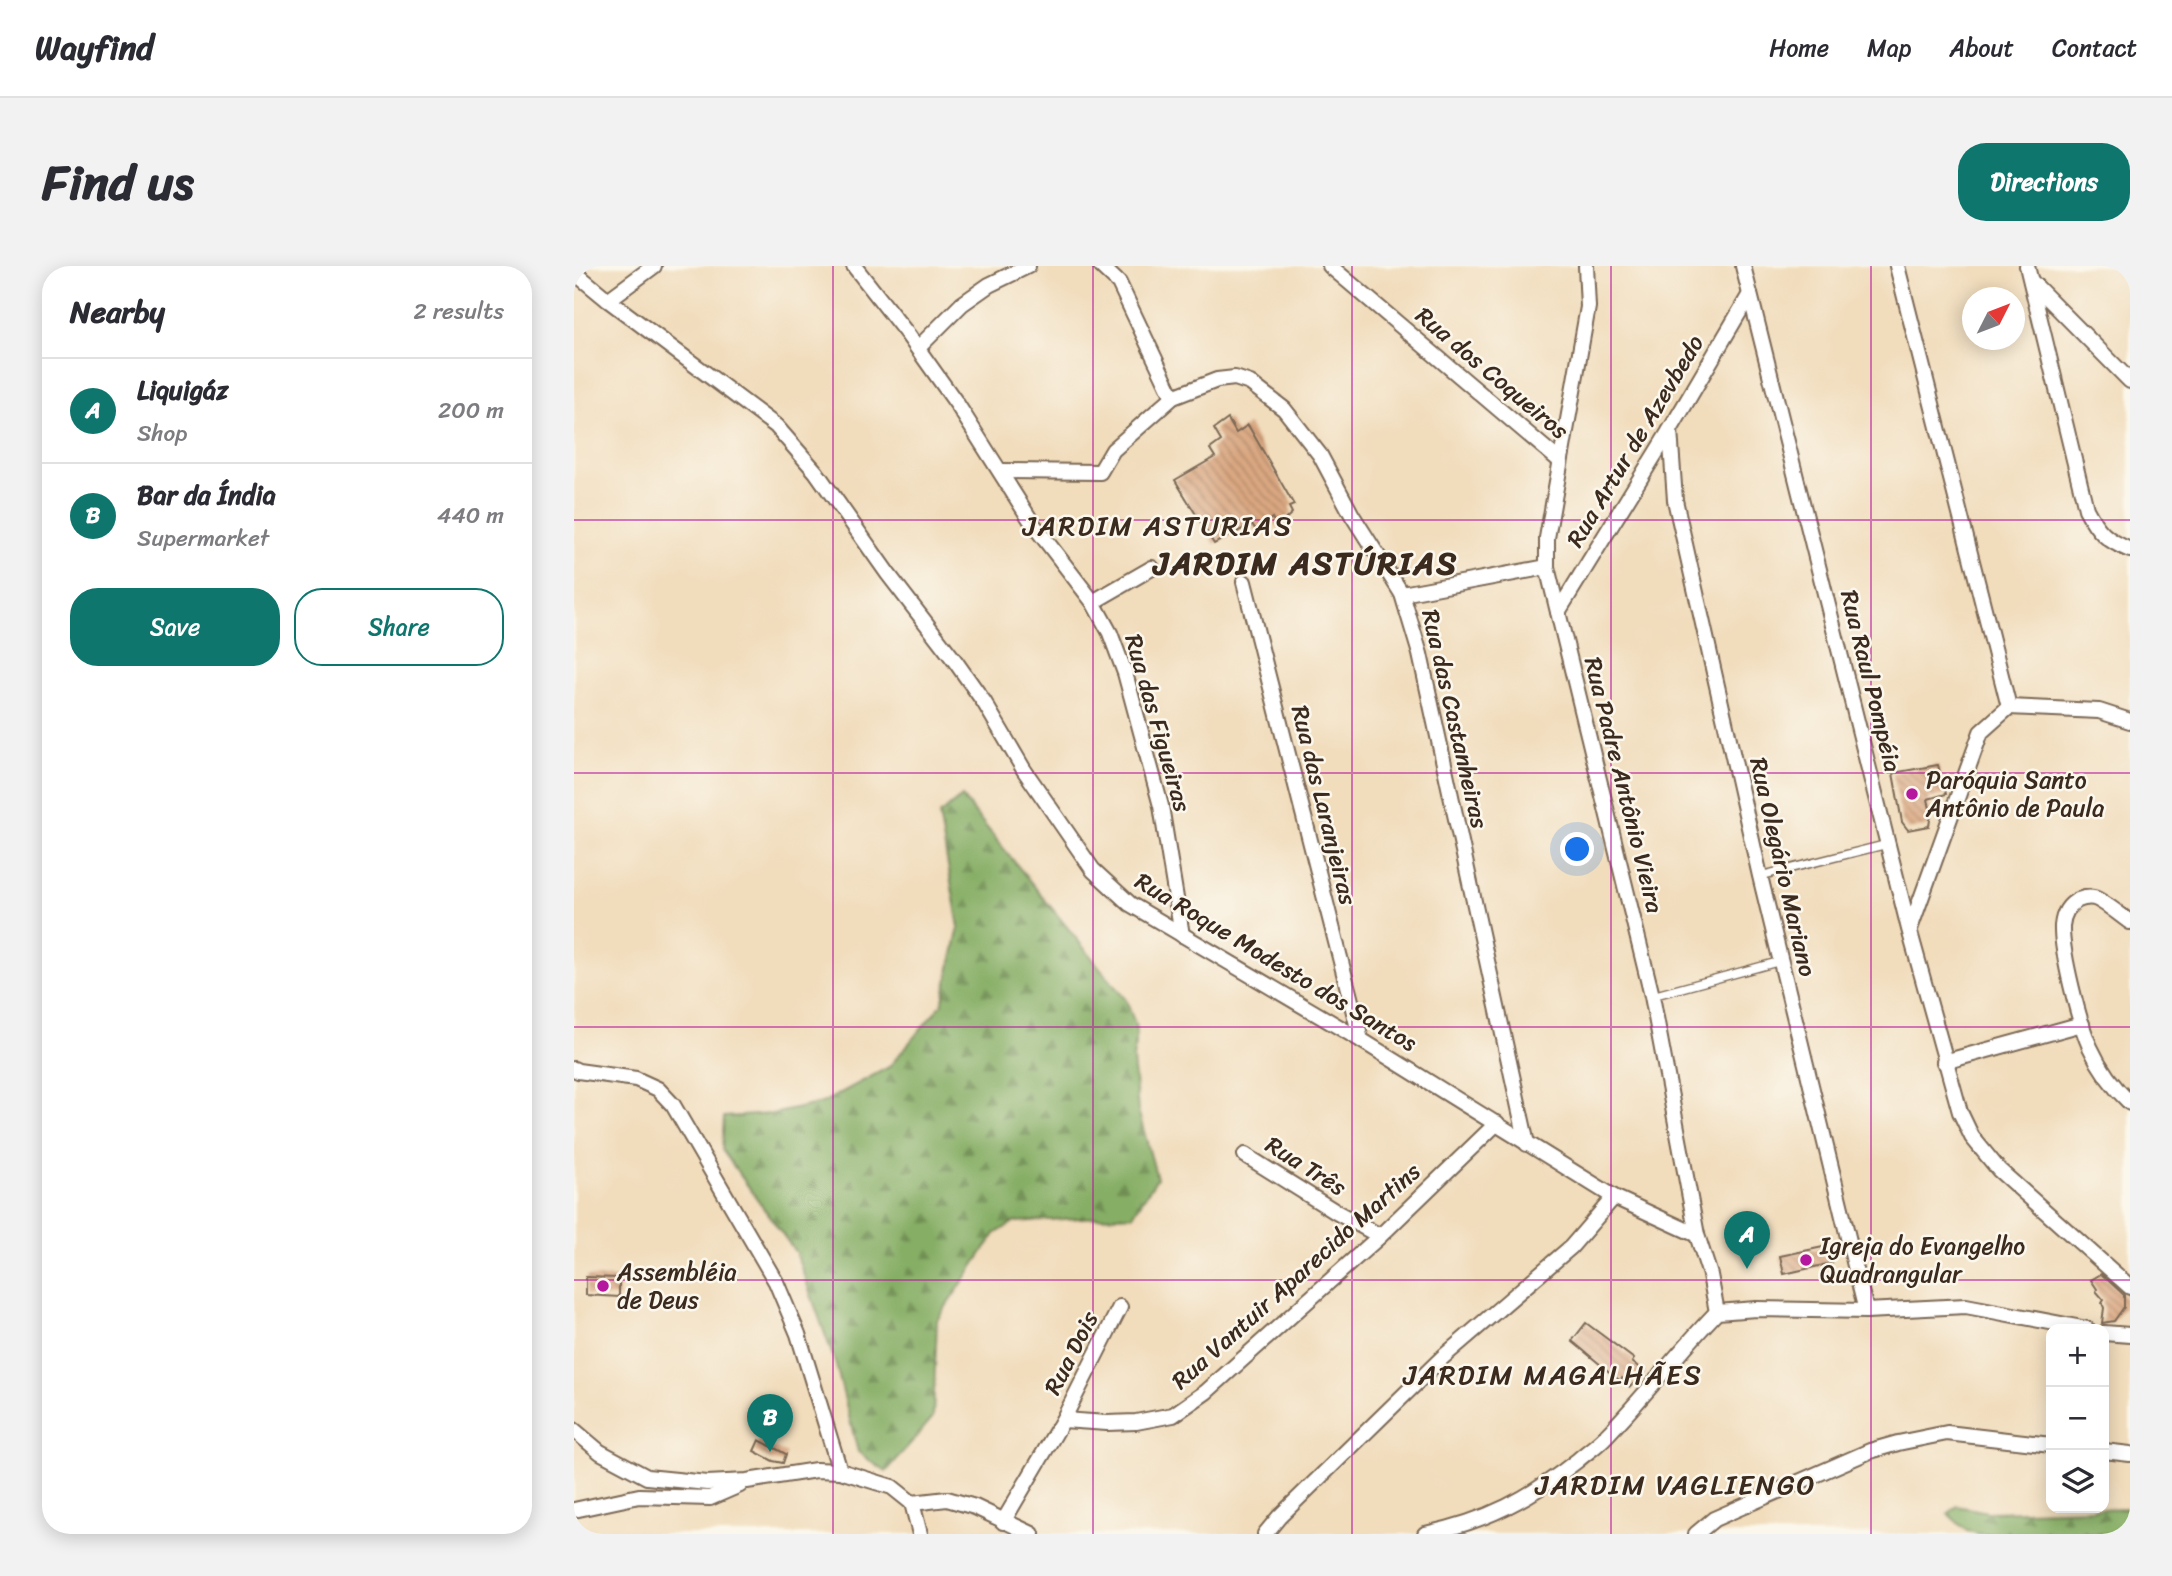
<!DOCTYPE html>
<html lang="en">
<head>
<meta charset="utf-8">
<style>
  :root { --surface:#fff; --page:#f2f2f3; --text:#2b2b33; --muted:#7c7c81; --line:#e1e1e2; --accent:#0f766e }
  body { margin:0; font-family:Sriracha,sans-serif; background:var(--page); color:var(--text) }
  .controls { position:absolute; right:21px; bottom:21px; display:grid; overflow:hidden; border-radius:14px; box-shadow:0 4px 18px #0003 }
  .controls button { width:63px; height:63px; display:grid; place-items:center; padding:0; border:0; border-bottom:2px solid var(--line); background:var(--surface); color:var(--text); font:35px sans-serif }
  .compass { position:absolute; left:1388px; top:21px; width:63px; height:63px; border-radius:50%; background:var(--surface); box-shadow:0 4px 18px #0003; rotate:48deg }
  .you { position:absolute; left:1004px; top:584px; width:24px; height:24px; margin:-18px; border:5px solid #fff; border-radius:50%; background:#1a73e8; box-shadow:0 0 0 10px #1a73e833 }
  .badge { display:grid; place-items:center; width:46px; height:46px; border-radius:50%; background:var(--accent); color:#fff; font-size:23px; font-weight:700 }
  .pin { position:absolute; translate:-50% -58px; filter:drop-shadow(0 2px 4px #0008) }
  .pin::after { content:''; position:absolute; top:37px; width:24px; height:21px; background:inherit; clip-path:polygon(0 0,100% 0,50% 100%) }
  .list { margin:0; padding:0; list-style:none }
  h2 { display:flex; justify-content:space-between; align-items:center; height:91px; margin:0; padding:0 28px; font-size:30px }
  h2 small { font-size:23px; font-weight:400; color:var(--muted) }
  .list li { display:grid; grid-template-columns:46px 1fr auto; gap:21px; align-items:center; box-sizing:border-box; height:105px; padding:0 28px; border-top:2px solid var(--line) }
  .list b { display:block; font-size:26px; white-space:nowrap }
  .list p { margin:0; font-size:23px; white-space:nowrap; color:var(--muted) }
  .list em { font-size:23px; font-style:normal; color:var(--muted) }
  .actions { display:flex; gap:14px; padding:21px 28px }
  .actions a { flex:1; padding:16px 0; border:2px solid var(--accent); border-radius:28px; text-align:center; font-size:24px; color:var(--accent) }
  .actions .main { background:var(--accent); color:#fff }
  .icon { flex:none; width:38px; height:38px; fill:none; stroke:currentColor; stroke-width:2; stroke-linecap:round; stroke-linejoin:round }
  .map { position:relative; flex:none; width:1556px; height:1268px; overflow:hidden; border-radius:28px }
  header { display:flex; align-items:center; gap:42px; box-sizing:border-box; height:98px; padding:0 35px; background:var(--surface); border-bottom:2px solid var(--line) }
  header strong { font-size:33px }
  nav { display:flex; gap:38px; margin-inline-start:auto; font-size:24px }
  .intro { display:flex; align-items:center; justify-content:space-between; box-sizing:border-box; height:168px; padding:0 42px }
  h1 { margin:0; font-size:49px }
  .button { padding:18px 32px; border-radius:28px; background:var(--accent); color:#fff; font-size:24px; font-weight:700 }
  main { display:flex; gap:42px; padding:0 42px }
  aside { flex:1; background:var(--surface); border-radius:28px; box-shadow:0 4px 18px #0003 }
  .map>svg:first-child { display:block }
</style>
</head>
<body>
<header>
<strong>Wayfind</strong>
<nav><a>Home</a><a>Map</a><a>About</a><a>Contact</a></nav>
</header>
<div class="intro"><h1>Find us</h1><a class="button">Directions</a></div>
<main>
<aside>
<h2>Nearby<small>2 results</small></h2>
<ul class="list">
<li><span class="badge">A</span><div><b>Liquigáz</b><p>Shop</p></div><em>200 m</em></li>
<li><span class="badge">B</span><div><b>Bar da Índia</b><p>Supermarket</p></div><em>440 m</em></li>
</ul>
<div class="actions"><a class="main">Save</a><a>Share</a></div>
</aside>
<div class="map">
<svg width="1556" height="1268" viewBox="0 0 1556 1268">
  <defs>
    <pattern id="forest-firs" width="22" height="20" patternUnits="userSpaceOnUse" patternTransform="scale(1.75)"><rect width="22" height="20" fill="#86ae65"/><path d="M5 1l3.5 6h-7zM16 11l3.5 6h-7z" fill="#6f8e53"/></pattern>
    <pattern id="building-back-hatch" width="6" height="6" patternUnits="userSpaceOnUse" patternTransform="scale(1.75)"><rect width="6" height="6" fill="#daa781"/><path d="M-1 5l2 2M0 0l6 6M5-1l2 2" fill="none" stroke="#b28869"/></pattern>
  </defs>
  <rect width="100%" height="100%" fill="#fbf7ec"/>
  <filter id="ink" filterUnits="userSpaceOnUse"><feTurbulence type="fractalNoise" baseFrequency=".0143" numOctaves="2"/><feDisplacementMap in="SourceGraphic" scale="14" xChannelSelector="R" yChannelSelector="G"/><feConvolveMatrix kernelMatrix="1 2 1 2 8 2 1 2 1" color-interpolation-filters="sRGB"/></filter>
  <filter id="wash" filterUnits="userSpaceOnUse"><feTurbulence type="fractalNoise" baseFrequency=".00686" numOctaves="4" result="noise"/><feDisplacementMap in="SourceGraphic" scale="28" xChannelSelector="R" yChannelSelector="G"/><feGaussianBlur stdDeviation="1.57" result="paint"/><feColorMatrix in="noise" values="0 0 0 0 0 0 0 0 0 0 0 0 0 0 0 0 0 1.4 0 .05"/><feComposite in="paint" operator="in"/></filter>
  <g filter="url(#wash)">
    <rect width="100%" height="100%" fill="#f1dcbb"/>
    <g fill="url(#forest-firs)" stroke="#606c42" stroke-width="2">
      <polygon points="388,531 552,734 563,763 559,793 564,844 583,912 559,949 440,956 421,968 363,1054 359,1151 312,1206 284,1186 262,1099 222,987 148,884 150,851 198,848 248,837 315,801 368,738 385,661 365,549"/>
      <polygon points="1383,1240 1414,1246 1556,1242 1556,1268 1407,1268 1393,1265 1374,1248"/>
    </g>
    <g id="blocks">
      <g fill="url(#building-back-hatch)">
        <polygon points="654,153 662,167 674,159 720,239 715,241 718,247 703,261 698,252 682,264 678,258 640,278 601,214 641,191 636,183 647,175 640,163"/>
        <polygon points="1364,499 1372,528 1354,533 1357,548 1355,560 1334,564 1328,556 1319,507"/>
        <polygon points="1254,980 1258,997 1210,1008 1206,990"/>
        <polygon points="1527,1008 1550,1029 1550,1041 1540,1055 1528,1057 1530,1042 1528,1037 1530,1034 1522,1025 1523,1023 1517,1014"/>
        <polygon points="12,1011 45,1012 45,1031 12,1029"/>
        <polygon points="1012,1057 1060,1093 1058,1096 1071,1106 1056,1121 1048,1112 1045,1114 998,1075"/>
        <polygon points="185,1174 212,1188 209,1197 199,1195 180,1185"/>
      </g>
    </g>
  </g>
  <g filter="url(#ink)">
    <use href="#blocks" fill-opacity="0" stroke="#7b6855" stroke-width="2"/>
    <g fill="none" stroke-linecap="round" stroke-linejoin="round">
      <g stroke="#7b6855" stroke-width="10">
        <g id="service">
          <polyline points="1186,610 1314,578"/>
          <polyline points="1078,730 1207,695"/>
        </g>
      </g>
      <g stroke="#7b6855" stroke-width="18">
        <g id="minor">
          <polyline points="280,0 334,69 383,138 459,258 519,336 536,367 551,407 587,540 608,669"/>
          <polyline points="527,0 545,17 599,131"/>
          <polyline points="756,0 986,195"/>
          <polyline points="1012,0 1014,41 973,272 973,301 1078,730 1123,969 1136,1009 1143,1046"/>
          <polyline points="1169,0 1335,663 1386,846 1398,871 1425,904 1556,1021"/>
          <polyline points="1323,0 1435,441"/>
          <path d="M1453,0L1512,243C1524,266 1532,274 1556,284"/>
          <polyline points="0,6 34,34 202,160 242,206 314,308 381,395 410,436 450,504 519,604 556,638 787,774 1040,931 1123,969"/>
          <polyline points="1457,15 1556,115"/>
          <polyline points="34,34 80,0"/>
          <polyline points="344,82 388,38 415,19 454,0"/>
          <polyline points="1096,164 1101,234 1186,610 1292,1045"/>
          <polyline points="427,205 526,206 539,184 599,131 643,114 661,112 676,117 710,143 746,189 778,249 828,328 846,388 953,878"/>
          <polyline points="670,316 787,774"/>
          <polyline points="828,328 973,301"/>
          <polyline points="519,336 578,302"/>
          <polyline points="984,346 1096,164 1176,28"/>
          <polyline points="1435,441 1525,445 1556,455"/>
          <path d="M1556,656C1547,650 1530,635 1520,632C1515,631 1509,632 1504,634C1494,639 1489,649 1488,660C1487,685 1505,757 1516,781C1526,803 1539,821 1556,837"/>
          <polyline points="1336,663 1407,466 1435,441"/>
          <polyline points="1370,796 1508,758"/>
          <polyline points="0,803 4,805 62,813 84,823 99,839 202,1016 224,1068 266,1205"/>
          <polyline points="671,889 762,946 806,970"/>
          <polyline points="1530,1067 1556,1069"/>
          <polyline points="489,1154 533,1157 562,1156 599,1149 632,1126 806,970 923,857"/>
          <polyline points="0,1164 26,1186 73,1211 133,1217 173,1215 242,1204 266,1205 318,1221 338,1237"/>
          <polyline points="1530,1185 1556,1188"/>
          <polyline points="338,1237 373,1233 401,1241 458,1268"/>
          <polyline points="338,1237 346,1268"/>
          <polyline points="0,1244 65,1230 136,1232 166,1219"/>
          <polyline points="429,1256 489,1154 546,1041"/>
          <polyline points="691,1268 705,1251 869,1091 997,981 1040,931"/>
          <path d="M851,1268C913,1255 955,1233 1004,1194C1013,1186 1024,1179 1032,1170C1071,1130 1104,1086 1143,1046L1182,1043L1292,1045L1392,1040L1513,1063"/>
          <polyline points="1122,1268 1140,1253 1296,1185 1324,1177 1373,1167 1477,1179"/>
        </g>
      </g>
      <use href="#service" stroke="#fff" stroke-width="7"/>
      <use href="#minor" stroke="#fff" stroke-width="14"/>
    </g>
  </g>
  <path fill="none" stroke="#b5179e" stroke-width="2" stroke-opacity="0.55" d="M259,0V1268M519,0V1268M778,0V1268M1037,0V1268M1297,0V1268M0,254H1556M0,507H1556M0,761H1556M0,1014H1556"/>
  <g fill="#b5179e" stroke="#fbf7ec" stroke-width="2.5">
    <circle cx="1338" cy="528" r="7"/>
    <circle cx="1232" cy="994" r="7"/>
    <circle cx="29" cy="1020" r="7"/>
  </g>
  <g text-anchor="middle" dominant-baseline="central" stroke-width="5" stroke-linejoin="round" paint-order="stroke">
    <g font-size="24" fill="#3b2a1e" stroke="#fbf7ec">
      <text transform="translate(918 107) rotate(40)">Rua dos Coqueiros</text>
      <text transform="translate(1061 175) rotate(-59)">Rua Artur de Azevbedo</text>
      <text transform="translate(1297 415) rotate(76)">Rua Raul Pompéia</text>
      <text transform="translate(881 453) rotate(77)">Rua das Castanheiras</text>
      <text transform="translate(584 457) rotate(74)">Rua das Figueiras</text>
      <text transform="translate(1050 519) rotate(76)">Rua Padre Antônio Vieira</text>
      <text transform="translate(750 539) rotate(76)">Rua das Laranjeiras</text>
      <text transform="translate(1209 601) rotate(77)">Rua Olegário Mariano</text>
      <text transform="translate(702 696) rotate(31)">Rua Roque Modesto dos Santos</text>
      <text transform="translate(732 900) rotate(32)">Rua Três</text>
      <text transform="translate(722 1010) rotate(-42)">Rua Vantuir Aparecido Martins</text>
      <text transform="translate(497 1087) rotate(-63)">Rua Dois</text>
    </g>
    <g font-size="24" fill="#3b2a1e" stroke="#fbf7ec" text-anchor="start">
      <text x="1352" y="514">Paróquia Santo<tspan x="1352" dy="28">Antônio de Paula</tspan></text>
      <text x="1246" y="980">Igreja do Evangelho<tspan x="1246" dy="28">Quadrangular</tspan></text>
      <text x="43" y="1006">Assembléia<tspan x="43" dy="28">de Deus</tspan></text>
    </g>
    <g font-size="28" letter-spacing="2" fill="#3b2a1e" stroke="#fbf7ec">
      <text x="584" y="259">JARDIM ASTURIAS</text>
      <text x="979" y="1108">JARDIM MAGALHÃES</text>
      <text x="1102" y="1218">JARDIM VAGLIENGO</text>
    </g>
    <g font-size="32" font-weight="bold" letter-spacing="2" fill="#3b2a1e" stroke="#fbf7ec">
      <text x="732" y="297">JARDIM ASTÚRIAS</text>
    </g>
  </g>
</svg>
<div class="controls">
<button>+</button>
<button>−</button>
<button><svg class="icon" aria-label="layers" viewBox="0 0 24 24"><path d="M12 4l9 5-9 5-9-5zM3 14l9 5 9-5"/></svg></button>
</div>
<svg class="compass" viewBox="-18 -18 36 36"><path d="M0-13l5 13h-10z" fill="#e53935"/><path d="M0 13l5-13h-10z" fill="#7c7c81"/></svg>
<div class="you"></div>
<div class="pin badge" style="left:1173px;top:1003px">A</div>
<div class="pin badge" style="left:196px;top:1186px">B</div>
</div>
</main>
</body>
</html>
